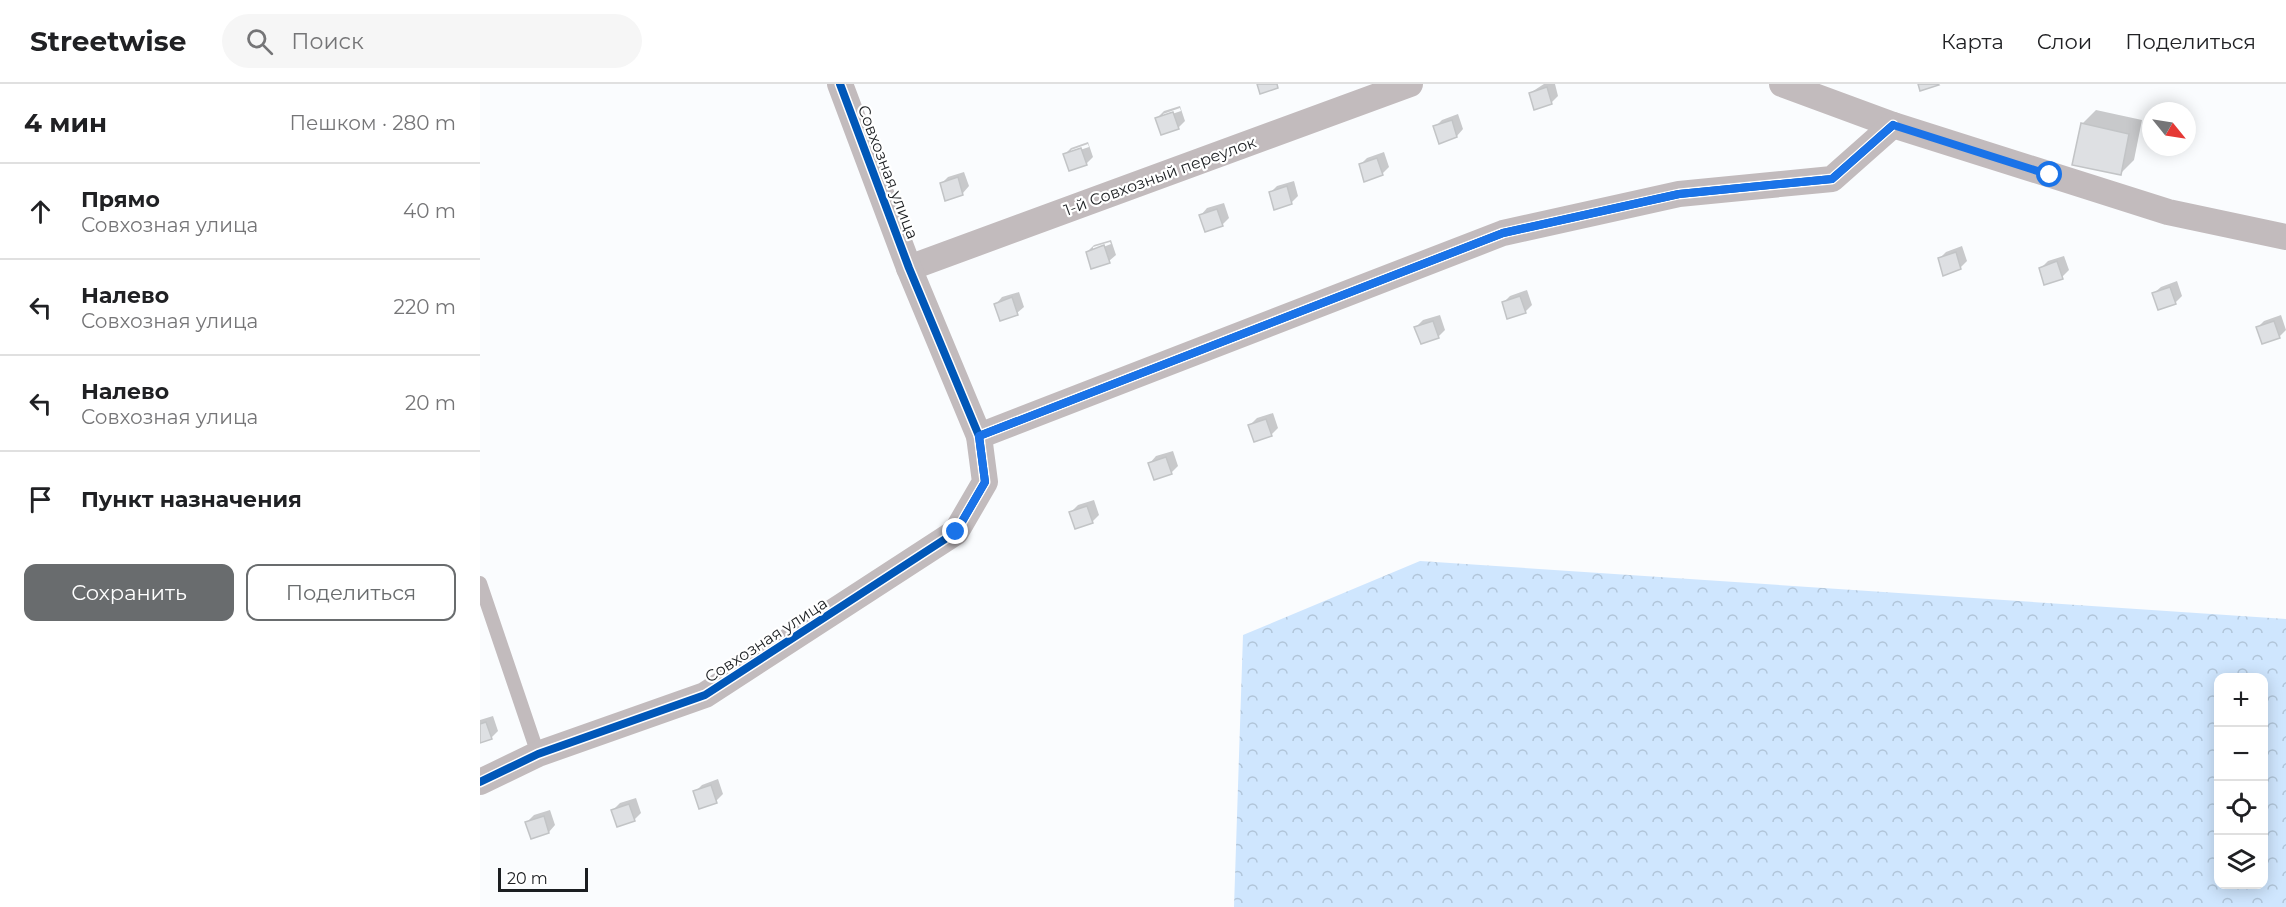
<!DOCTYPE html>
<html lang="ru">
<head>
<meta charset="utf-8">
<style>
  :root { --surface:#fff; --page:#f6f6f6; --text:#202124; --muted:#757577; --line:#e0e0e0; --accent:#696c6e }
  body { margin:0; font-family:Montserrat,sans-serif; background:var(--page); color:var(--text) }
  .controls { position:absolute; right:18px; bottom:18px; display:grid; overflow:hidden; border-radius:12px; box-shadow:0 3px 15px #0003 }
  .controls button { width:54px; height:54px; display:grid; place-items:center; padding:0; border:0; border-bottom:2px solid var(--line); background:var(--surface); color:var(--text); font:30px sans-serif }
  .compass { position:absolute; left:1662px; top:18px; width:54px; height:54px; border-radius:50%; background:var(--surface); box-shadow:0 3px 15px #0003; rotate:120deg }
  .scale { position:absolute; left:18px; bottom:15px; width:90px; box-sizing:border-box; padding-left:6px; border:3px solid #1b1e21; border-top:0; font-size:16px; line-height:21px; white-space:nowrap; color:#1b1e21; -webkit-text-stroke:4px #fff; paint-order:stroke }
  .stop { position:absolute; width:18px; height:18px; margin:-14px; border:4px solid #1a73e8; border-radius:50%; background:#fff }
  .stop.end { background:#1a73e8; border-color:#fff; box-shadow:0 2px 6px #0008 }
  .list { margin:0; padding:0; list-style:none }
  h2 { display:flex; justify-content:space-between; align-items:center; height:78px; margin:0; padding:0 24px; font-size:26px }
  h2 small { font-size:20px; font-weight:400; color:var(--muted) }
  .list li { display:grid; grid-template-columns:39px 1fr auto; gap:18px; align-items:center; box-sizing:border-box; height:96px; padding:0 24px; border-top:2px solid var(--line) }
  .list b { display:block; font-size:22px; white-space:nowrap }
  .list p { margin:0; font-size:20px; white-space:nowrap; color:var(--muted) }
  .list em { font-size:20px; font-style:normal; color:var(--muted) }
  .actions { display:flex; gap:12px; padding:18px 24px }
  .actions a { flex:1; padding:14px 0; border:2px solid var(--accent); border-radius:12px; text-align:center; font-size:21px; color:var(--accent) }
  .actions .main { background:var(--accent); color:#fff }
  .icon { flex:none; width:33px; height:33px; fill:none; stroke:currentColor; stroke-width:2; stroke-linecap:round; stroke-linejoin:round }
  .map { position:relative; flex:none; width:1806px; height:823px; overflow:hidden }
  header { display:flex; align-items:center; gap:36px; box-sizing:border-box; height:84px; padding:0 30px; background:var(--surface); border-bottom:2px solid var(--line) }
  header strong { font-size:28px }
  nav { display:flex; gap:33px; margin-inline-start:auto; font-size:21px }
  .search { width:420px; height:54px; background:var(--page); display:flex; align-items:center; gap:15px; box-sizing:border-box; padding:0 21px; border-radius:33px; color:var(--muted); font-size:22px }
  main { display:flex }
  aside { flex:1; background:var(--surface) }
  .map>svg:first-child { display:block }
</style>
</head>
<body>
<header>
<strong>Streetwise</strong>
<div class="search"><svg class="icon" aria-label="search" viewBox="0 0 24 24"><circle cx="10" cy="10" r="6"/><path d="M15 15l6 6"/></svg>Поиск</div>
<nav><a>Карта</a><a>Слои</a><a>Поделиться</a></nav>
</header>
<main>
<aside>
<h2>4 мин<small>Пешком · 280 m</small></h2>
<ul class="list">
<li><svg class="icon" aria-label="ahead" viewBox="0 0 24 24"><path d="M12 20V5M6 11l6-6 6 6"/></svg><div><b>Прямо</b><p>Совхозная улица</p></div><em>40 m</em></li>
<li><svg class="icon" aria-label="left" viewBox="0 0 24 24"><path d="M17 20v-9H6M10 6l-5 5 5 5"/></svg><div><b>Налево</b><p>Совхозная улица</p></div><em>220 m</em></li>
<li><svg class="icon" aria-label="left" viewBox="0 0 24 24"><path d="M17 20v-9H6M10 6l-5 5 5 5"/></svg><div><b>Налево</b><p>Совхозная улица</p></div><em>20 m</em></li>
<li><svg class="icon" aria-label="arrive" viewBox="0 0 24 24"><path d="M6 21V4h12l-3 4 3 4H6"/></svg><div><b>Пункт назначения</b></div></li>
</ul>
<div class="actions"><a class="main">Сохранить</a><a>Поделиться</a></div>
</aside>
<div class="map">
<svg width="1806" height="823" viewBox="0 0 1806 823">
  <defs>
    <pattern id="forest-crowns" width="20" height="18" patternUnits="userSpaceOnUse" patternTransform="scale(1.5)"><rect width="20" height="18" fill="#cfe6fe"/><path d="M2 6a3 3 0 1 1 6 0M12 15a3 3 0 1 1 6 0" fill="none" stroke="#b1c5d9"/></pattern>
  </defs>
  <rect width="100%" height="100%" fill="#fafcfe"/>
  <path fill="url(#forest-crowns)" fill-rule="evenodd" d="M940,477L1806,535V823H754L763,551ZM1738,594H1784V800H1738Z"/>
  <g fill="#0003" fill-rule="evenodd">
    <polygon points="1064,0 1075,0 1078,12 1072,18 1055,24 1050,9"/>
    <path d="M700,22L705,37L698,44L677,34L684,27ZM700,24L701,27L683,33V30Z"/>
    <polygon points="1616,26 1662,36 1654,76 1640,90 1602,40"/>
    <polygon points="978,30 983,45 977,52 955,43 962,36"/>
    <path d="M608,58L613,73L606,80L585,70L591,64ZM608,60L609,63L591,69V66Z"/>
    <polygon points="904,68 909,83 902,90 881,80 887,74"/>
    <polygon points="484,88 489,102 483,109 466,115 461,100 468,93"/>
    <polygon points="814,97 818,112 812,118 795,124 790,109 797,102"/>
    <polygon points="744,119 749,134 742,141 721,131 727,124"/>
    <path d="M631,156L636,171L629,177L607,168L614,161ZM630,158L631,160L613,167V163Z"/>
    <polygon points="1482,162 1487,177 1480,184 1459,175 1466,168"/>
    <polygon points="1584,172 1589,186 1582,193 1561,184 1568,177"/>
    <polygon points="1697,197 1702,212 1695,219 1674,209 1681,203"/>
    <polygon points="1047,206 1052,221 1045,228 1023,219 1030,212"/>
    <polygon points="539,208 544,223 537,229 516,220 522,213"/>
    <polygon points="960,231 965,246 958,253 936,243 943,236"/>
    <polygon points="1801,231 1806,246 1799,253 1778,243 1784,237"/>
    <polygon points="793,329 798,344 791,351 770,341 777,334"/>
    <polygon points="693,367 698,382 691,389 670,379 676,372"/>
    <polygon points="614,416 619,431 612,438 591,428 598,421"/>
    <polygon points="13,632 18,647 11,654 0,657 0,636"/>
    <polygon points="238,695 243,710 236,717 215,708 222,701"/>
    <polygon points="156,714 161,729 154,736 133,726 140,719"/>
    <polygon points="70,726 75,741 69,748 52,753 47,738 54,731"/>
  </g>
  <g fill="#dee0e3" stroke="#c2c4c6" stroke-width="1.5">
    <polygon points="777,0 797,0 798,4 780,10"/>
    <polygon points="1438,0 1458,0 1459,1 1440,7"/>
    <polygon points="1067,3 1072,20 1054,26 1049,9"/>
    <polygon points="693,28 699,45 681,51 675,34"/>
    <polygon points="972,36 977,53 959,60 953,42"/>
    <polygon points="1601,39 1649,50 1641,91 1592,81"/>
    <polygon points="601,64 607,81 589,87 583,70"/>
    <polygon points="897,74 903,91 884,98 879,80"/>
    <polygon points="478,93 483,111 465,117 460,99"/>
    <polygon points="807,102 812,120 794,126 789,108"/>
    <polygon points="737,125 743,142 725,148 719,131"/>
    <polygon points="624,161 630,179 611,185 606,168"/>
    <polygon points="1476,168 1481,185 1463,192 1458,174"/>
    <polygon points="1577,177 1583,195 1564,201 1559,184"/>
    <polygon points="1690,203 1696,220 1678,226 1672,209"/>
    <polygon points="1040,212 1046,229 1027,235 1022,218"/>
    <polygon points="532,213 538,231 520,237 514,220"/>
    <polygon points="953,237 959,254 941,260 934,243"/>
    <polygon points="1794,237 1800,254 1782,260 1776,243"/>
    <polygon points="786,335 792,352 774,358 768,341"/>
    <polygon points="686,373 692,390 674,396 668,379"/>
    <polygon points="607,422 613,439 595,445 589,428"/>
    <polygon points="6,638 12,655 0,659 0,640"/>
    <polygon points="231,701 237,719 219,725 213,707"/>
    <polygon points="149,720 155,737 137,743 131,726"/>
    <polygon points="64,732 69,749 51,755 45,738"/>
  </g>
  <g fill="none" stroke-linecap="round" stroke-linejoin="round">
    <polyline stroke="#c2bbbd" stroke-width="14" points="0,499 58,670"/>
    <g stroke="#c2bbbd" stroke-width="26">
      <polyline points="1302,0 1413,41 1688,128 1806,153"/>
      <polyline points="429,184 930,0"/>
      <polyline points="499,352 1023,149 1199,110 1352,95 1413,41"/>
      <polyline points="0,698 58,670 225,611 476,448 505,398 499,352 429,184 360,0"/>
    </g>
    <g stroke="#fff" stroke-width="11">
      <g id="cycleway">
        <polyline points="499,352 1023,149 1199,110 1352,95 1413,41"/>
        <polyline points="0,698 58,670 225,611 476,448 505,398 499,352 429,184 360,0"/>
      </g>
    </g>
    <use href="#cycleway" stroke="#0057b8" stroke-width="8"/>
  </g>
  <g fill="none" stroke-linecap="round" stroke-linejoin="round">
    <polyline stroke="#1a73e8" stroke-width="8" points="476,448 505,398 499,352 1023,149 1199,110 1352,95 1413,41 1570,91"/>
  </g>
  <g text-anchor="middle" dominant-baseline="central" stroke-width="4.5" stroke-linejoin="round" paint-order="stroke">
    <g font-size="16" fill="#1b1e21" stroke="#fff">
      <text transform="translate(408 88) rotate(69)">Совхозная улица</text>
      <text transform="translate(680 92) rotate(-20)">1-й Совхозный переулок</text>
      <text transform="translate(286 556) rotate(-33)">Совхозная улица</text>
    </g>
  </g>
</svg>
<div class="controls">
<button>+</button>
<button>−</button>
<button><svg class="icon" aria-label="locate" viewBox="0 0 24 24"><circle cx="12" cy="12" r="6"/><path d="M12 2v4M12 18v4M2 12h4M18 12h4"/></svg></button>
<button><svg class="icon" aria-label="layers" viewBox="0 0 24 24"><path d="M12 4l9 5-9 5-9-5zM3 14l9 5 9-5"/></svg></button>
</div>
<svg class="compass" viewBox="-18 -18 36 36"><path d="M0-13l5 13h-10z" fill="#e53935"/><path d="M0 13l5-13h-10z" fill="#757577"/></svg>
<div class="scale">20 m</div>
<div class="stop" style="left:1570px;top:91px"></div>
<div class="stop end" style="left:476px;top:448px"></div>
</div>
</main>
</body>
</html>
